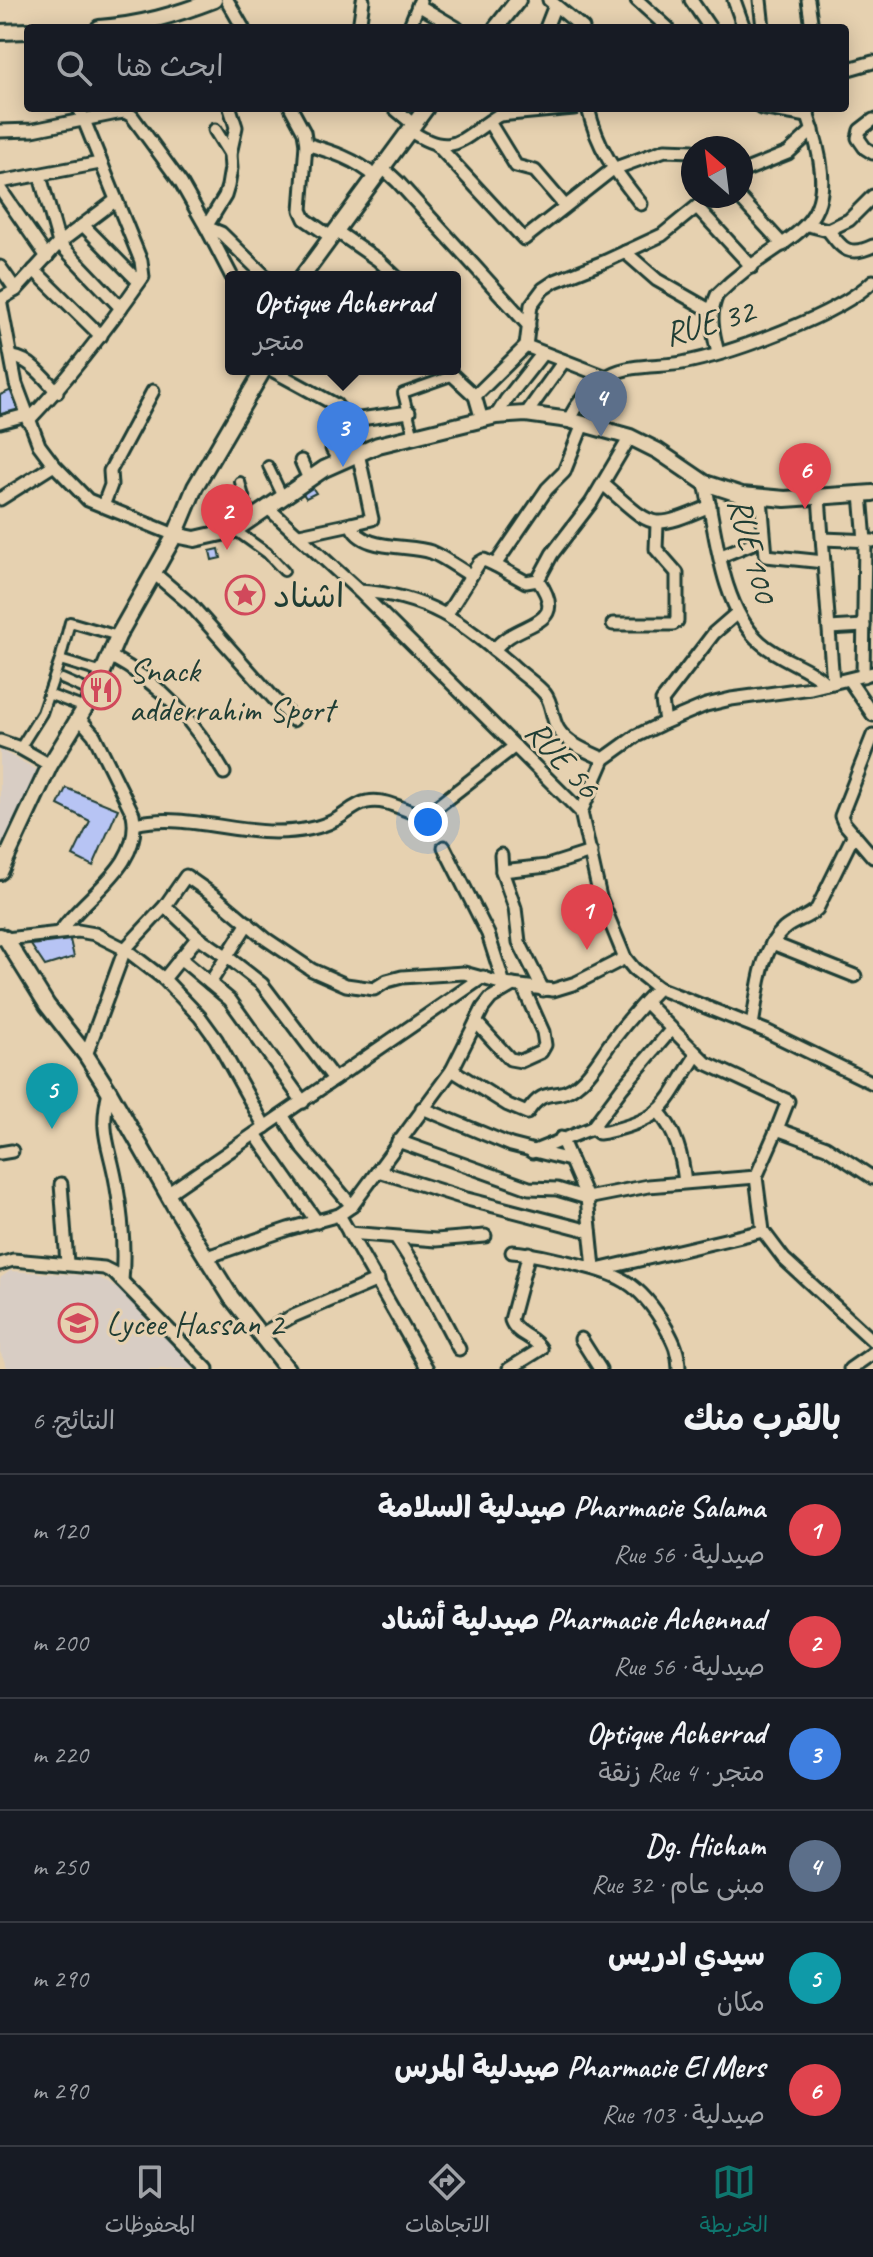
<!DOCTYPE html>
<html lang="ar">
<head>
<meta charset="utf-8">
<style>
  :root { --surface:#171b24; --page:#20242c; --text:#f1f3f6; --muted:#9ea1a6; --line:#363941; --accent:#0f766e }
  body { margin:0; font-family:Caveat,"Playpen Sans Arabic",sans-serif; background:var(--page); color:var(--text); direction:rtl }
  .compass { position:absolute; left:681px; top:136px; width:72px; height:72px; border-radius:50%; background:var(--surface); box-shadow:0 4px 20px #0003; rotate:332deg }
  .you { position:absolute; left:428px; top:822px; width:28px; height:28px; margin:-20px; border:6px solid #fff; border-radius:50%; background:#1a73e8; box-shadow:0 0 0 12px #1a73e833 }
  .badge { display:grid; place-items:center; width:52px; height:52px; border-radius:50%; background:var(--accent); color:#fff; font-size:26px; font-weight:700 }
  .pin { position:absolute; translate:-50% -66px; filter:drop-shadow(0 2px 4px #0008) }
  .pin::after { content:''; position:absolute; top:42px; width:28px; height:24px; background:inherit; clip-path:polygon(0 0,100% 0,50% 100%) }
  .popup { position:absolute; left:225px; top:271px; width:236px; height:104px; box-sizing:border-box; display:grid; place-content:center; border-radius:8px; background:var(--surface); filter:drop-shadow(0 2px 6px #0005); font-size:26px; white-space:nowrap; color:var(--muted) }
  .popup b { font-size:30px; color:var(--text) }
  .popup::after { content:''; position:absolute; left:50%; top:100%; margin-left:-16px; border:16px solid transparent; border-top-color:var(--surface) }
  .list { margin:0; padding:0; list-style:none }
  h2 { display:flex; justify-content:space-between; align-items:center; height:104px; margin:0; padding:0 32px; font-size:34px }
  h2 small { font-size:26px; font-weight:400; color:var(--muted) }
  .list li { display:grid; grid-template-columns:52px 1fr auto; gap:24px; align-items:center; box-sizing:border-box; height:112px; padding:0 32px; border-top:2px solid var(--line) }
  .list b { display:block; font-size:30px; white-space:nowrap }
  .list p { margin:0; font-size:26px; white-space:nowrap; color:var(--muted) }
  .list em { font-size:26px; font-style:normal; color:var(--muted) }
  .icon { flex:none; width:44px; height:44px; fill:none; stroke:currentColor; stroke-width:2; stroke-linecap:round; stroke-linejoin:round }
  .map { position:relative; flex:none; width:873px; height:1369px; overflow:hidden; direction:ltr }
  .search { position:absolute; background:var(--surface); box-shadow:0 4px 20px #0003; left:24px; right:24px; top:24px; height:88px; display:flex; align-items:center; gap:20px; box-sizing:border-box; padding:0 28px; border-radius:8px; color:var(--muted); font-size:30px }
  .sheet { height:776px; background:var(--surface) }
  nav { display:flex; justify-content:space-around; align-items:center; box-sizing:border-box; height:112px; border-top:2px solid var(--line); background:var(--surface); font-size:22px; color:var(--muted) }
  nav a { display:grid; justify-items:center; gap:4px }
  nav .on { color:var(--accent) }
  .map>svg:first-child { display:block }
</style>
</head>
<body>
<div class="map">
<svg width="873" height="1369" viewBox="0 0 873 1369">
  <rect width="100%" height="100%" fill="#e6d1b0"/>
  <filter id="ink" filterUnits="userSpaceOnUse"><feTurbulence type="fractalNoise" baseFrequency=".0125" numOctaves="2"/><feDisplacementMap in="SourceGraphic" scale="16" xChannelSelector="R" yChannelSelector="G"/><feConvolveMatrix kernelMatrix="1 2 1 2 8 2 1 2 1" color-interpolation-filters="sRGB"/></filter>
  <g filter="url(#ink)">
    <g fill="#d8cdc4">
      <polygon points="0,750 40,771 0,856"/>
      <polygon points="10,1271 97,1276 126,1294 201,1369 8,1369 0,1352 0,1278"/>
    </g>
    <g fill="#b7c4f4" stroke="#1f3d34" stroke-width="2">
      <polygon points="14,389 21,410 0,420 0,395"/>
      <polygon points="312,487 316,493 306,498 302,492"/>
      <polygon points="219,549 221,558 212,560 210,551"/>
      <polygon points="103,686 117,695 109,709 94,701"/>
      <polygon points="66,788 118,809 93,866 73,856 90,821 58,805"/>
      <polygon points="70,940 74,957 45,966 31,945"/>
    </g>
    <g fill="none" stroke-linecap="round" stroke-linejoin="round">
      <g stroke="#1f3d34" stroke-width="14">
        <g id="pedestrian">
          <polyline points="414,437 403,393 454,375"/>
          <polyline points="268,466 282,495"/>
          <polyline points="240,482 250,518"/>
          <polyline points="235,530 267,553 284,571"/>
          <polyline points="220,535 227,515"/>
          <polyline points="60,660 103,673"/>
          <polyline points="62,679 94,693"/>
          <polyline points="48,694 85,708"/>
          <polyline points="20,748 42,713 60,660 70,622 118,636"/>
        </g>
      </g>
      <g stroke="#1f3d34" stroke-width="17">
        <g id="minor">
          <polyline points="227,0 243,28"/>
          <polyline points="549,0 583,28"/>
          <polyline points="637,0 668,28"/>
          <polyline points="691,0 710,28"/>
          <polyline points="734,0 744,28"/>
          <polyline points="760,0 763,28"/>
          <polyline points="808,0 812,28"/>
          <polyline points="418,5 457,28"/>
          <polyline points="359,28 363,0"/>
          <polyline points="409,28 420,1"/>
          <polyline points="546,28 555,5"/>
          <polyline points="845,70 873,62"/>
          <polyline points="230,108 236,127 230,154 231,168 228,186 225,196 206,227 232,277"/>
          <polyline points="291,108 304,132 306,144 301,210 305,219 331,237"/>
          <polyline points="394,108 413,124"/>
          <path d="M588,108C598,150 615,171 641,204"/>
          <polyline points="761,108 808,116"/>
          <polyline points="499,115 574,108"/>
          <polyline points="873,120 860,130 858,138 865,148 873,153"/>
          <polyline points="489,122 516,166 535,171 565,206"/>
          <polyline points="215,130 230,154"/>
          <path d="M409,130C453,160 460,139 499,115L504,108"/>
          <polyline points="0,131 33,130 117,113 125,112 132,116 181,183 206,227 221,233 266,277"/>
          <path d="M306,144C333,152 355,159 376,177"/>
          <polyline points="438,146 524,239 613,169 665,150 693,151"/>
          <polyline points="383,168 398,182 529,326"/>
          <polyline points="741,172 788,153 813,130"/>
          <polyline points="40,176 59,243 121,308"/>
          <polyline points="0,182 100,163"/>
          <polyline points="0,189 47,257"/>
          <polyline points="738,196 783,245"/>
          <polyline points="697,207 752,267"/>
          <polyline points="83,225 139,282"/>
          <polyline points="808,225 828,230 849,220 873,196"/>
          <path d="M828,230C843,250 849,257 873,246"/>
          <polyline points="336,231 378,260 396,277"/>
          <polyline points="625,252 657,280 706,308 711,308"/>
          <polyline points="0,267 16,290"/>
          <polyline points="34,270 101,336"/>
          <polyline points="0,299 16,384 39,445 54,465 88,500 175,535"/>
          <polyline points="1,299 16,290 59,243 116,200"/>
          <polyline points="526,346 606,377"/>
          <path d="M718,353C713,333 708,314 717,295C786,225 851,241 808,116L809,108"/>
          <path d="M13,357C30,359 46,379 57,392"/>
          <path d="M270,369L336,405C358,431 364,485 372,519L351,524"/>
          <polyline points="446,369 475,396 482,420"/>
          <polyline points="475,396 526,346 531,305 543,289 555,281 606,261 662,235 710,196"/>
          <polyline points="526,414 564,361"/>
          <polyline points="496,416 506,400 543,353"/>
          <path d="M569,420C576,403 593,384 610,375C630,364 659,367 682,363C730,354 839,315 873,281"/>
          <path d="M28,421C71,376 108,327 143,277L141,261L79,108"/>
          <polyline points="346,421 409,412"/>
          <polyline points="0,422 26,415"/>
          <polyline points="332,449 339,461"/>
          <polyline points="301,461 309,479"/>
          <path d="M705,483C716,533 721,607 760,642C781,661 807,665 827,684"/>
          <path d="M603,484C653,526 647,533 710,506"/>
          <polyline points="861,494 865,541 863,676"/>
          <polyline points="819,497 833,683"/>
          <polyline points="0,499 54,465"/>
          <polyline points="761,499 766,556 824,562"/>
          <polyline points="103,506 111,485 110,471 153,391"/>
          <polyline points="267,507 359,591 581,812 600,897 625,958 634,969 658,988 766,1031 873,1083"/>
          <path d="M300,535L351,524C360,552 410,544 431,552C445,558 458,568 470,575"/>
          <polyline points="823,539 873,541"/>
          <polyline points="721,556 763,539"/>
          <polyline points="495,565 526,582 538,580"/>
          <polyline points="155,574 190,604 293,720"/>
          <path d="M359,591C427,595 462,622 512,665C522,675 536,683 545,694C553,704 551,718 558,729C567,744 589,752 604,759"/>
          <polyline points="447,614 479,563 484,560 495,565 547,489 564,472 583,424"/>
          <polyline points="613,624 673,624 677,621 677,573 656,549 657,524"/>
          <polyline points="829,628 864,626"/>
          <path d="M494,650C517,619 572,629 538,580L552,554L591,503L630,437"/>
          <path d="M110,656C162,684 195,722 224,773"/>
          <polyline points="849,680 873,715"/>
          <polyline points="665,722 662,701 714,633 737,613"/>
          <polyline points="873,735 841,816 844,823 873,857"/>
          <polyline points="0,741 20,748 50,765"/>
          <polyline points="581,812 604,759 636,736 661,724 706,705 731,699 811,688 873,673"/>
          <path d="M135,824C182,813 228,832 275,832C294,832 318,829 335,820C345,815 355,804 367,802C388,798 405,812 425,816L515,746"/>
          <polyline points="444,847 488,934 504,984"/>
          <polyline points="501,855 502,871 515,908 519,942 543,990"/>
          <polyline points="502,871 547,866 591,852"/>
          <polyline points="165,906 198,937 226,956 262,984 334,1079"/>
          <path d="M61,931C86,894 143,866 133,814L94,735L80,719"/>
          <polyline points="6,939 78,931 95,934 125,949 164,979 200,1017 216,1039 265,1127"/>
          <polyline points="772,943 855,976"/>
          <polyline points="180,958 230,1000 303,1102"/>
          <polyline points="164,979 198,937"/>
          <polyline points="210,983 248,923"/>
          <polyline points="645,1002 706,1063 788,1101 777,1129 826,1147 873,1178"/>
          <polyline points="476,1022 510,1059 521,1061 541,1052 545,1045 543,1032 523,987"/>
          <path d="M752,1025C758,994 759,951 784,929C794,920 807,919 817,909L854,834"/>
          <polyline points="86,1055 125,949 165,906 186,876 216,897 266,939 312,970 346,985 374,989 387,981 402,977 464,973 504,984 553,990 576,983 625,958"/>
          <path d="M452,1070L508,1105L527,1113C546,1083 557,1103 578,1084C591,1074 600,1058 609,1045C624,1025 641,1005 658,988"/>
          <path d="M109,1091C99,1133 109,1143 116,1182C122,1216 125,1247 122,1281"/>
          <polyline points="422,1108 511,1145 570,1160"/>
          <path d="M658,1111C676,1131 682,1156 685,1182"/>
          <polyline points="283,1116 302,1147 352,1206"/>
          <path d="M592,1128L599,1133L606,1132C668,1118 664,1104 696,1056"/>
          <polyline points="777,1129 756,1177 763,1231 784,1259 873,1341"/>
          <polyline points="255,1134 317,1222"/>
          <polyline points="561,1138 587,1198 594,1268"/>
          <polyline points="398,1141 529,1188 557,1189 587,1198 648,1186 756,1177"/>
          <polyline points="532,1152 592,1128 622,1088 671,1030"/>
          <polyline points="0,1153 12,1151"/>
          <polyline points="378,1171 467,1199 590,1231"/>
          <polyline points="61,1184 67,1263"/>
          <polyline points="167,1194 483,977"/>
          <polyline points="339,1215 427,1369"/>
          <polyline points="349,1233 436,1240 485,1236"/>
          <polyline points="397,1239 420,1275 459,1349"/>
          <path d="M512,1252C531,1253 548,1258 567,1262C618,1274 639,1280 666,1328C674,1342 679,1353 679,1369"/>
          <polyline points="207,1257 288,1229 339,1215 352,1206 452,1070 483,1008 491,998 513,985"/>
          <polyline points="0,1264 13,1260 104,1268 114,1273 207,1369"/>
          <polyline points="601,1269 763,1231"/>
          <polyline points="260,1335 291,1317 378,1280"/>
          <polyline points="581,1339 600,1369"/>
          <path d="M509,1369L541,1349C534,1336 516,1335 511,1320L529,1253"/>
          <polyline points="850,1369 873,1353"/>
        </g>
      </g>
      <g stroke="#1f3d34" stroke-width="20">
        <g id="tertiary">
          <polyline points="496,28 518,0"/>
          <polyline points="302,277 426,108"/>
          <polyline points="175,535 195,539 235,530 324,469 378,445 496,416 526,414 569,420 630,437 658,451 705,483 742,495 785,499 873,493"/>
          <polyline points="0,872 50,765 94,693 118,636 175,535 195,487 264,369"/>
          <polyline points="0,936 6,939 47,1005 86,1055 109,1091 175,1207 231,1297 287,1369"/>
        </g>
      </g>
      <g stroke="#1f3d34" stroke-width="20">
        <g id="secondary">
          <path d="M99,28C141,25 175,15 214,0"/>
          <polyline points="0,32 28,31"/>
        </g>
      </g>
      <use href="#pedestrian" stroke="#e6d1b0" stroke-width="8"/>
      <use href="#minor" stroke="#e6d1b0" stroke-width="11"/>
      <use href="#tertiary" stroke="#e6d1b0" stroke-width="14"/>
      <use href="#secondary" stroke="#e6d1b0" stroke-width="14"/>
    </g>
  </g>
  <defs>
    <g id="sight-ring" transform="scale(2)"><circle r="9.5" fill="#e6d1b0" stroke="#d1495b" stroke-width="1.5"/><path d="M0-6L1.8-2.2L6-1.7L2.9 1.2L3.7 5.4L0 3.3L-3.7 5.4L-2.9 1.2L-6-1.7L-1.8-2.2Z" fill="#d1495b"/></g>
    <g id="restaurant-ring" transform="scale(2)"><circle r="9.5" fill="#e6d1b0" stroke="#d1495b" stroke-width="1.5"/><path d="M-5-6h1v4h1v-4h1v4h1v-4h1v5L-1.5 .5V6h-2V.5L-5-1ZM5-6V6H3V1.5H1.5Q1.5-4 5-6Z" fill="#d1495b"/></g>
    <g id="school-ring" transform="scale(2)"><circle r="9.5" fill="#e6d1b0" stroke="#d1495b" stroke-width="1.5"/><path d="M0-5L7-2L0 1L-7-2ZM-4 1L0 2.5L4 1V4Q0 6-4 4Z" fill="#d1495b"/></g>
  </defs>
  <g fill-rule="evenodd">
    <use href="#sight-ring" x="245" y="595"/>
    <use href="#restaurant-ring" x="101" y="690"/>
    <use href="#school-ring" x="78" y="1323"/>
  </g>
  <g text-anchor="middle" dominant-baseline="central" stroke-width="6" stroke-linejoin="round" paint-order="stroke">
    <g font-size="34" fill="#1f3d34" stroke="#e6d1b0">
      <text transform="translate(709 322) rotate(-16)">RUE 32</text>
      <text transform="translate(753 550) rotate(75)">RUE 100</text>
      <text transform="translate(563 759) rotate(48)">RUE 56</text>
    </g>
    <g font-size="34" fill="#1f3d34" stroke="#e6d1b0" text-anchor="start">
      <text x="273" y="595">اشناد</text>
      <text x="129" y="670">Snack<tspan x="129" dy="39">adderrahim Sport</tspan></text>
      <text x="106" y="1323">Lycee Hassan 2</text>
    </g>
  </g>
</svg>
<svg class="compass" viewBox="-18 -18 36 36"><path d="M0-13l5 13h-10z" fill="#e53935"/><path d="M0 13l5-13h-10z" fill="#9ea1a6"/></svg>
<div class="you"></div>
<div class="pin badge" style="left:587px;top:950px;background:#e0444e">1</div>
<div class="pin badge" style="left:227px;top:550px;background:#e0444e">2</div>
<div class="pin badge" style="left:343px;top:467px;background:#3f7fe0">3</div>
<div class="popup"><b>Optique Acherrad</b>متجر</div>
<div class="pin badge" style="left:601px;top:437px;background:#5c6f8a">4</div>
<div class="pin badge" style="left:52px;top:1129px;background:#0f9aa8">5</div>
<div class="pin badge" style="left:805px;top:509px;background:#e0444e">6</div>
<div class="search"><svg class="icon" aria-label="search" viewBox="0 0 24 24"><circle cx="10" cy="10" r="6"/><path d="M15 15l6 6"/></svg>ابحث هنا</div>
</div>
<section class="sheet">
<h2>بالقرب منك<small>النتائج: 6</small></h2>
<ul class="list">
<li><span class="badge" style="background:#e0444e">1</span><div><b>Pharmacie Salama صيدلية السلامة</b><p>صيدلية · Rue 56</p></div><em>120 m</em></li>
<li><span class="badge" style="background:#e0444e">2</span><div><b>Pharmacie Achennad صيدلية أشناد</b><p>صيدلية · Rue 56</p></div><em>200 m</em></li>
<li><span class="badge" style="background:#3f7fe0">3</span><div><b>Optique Acherrad</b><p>متجر · Rue 4 زنقة</p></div><em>220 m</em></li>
<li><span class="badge" style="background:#5c6f8a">4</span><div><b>Dg. Hicham</b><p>مبنى عام · Rue 32</p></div><em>250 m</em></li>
<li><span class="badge" style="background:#0f9aa8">5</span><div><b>سيدي ادريس</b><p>مكان</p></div><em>290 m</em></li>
<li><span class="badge" style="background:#e0444e">6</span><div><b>Pharmacie El Mers صيدلية المرس</b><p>صيدلية · Rue 103</p></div><em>290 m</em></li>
</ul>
</section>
<nav>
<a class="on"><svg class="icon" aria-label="map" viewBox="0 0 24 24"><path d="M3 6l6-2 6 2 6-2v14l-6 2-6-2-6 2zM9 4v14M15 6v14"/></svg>الخريطة</a>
<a><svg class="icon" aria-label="directions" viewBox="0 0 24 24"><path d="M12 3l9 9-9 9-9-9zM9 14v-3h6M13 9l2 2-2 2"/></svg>الاتجاهات</a>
<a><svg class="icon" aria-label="saved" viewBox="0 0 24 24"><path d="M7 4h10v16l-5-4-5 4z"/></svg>المحفوظات</a>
</nav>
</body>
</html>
